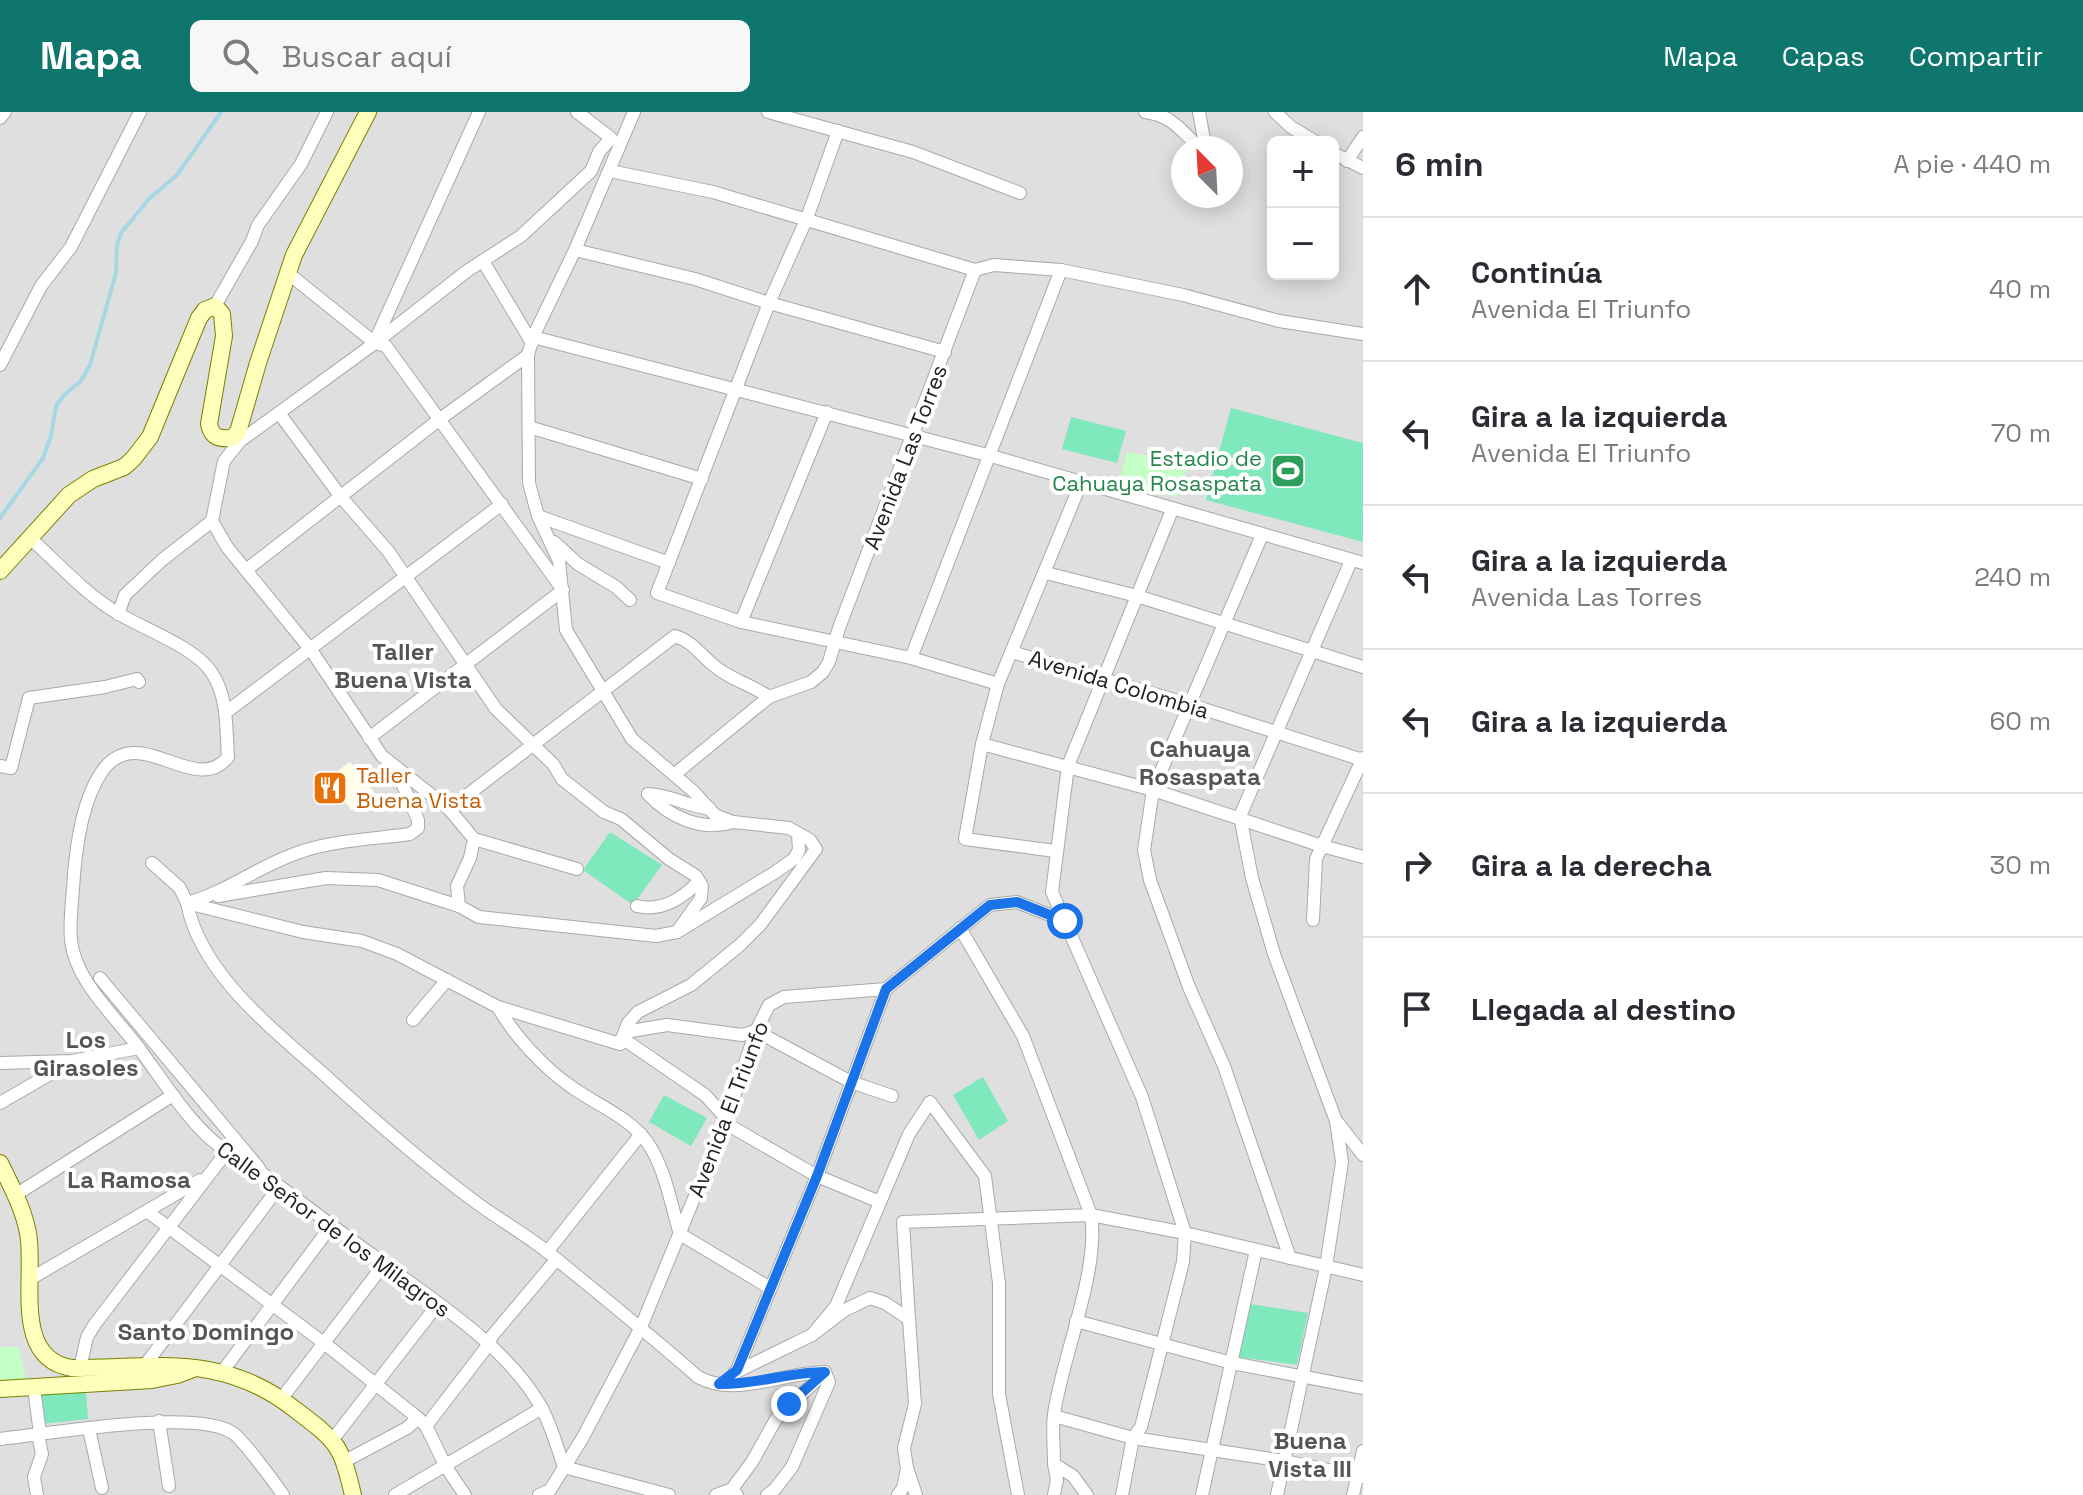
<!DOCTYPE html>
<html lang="es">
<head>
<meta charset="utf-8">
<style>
  :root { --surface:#fff; --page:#f7f7f7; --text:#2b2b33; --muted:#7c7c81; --line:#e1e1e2; --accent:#0f766e }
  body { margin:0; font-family:"Space Grotesk",sans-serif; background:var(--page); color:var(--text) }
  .controls { position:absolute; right:24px; top:24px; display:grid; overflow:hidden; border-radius:12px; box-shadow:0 4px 20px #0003 }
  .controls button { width:72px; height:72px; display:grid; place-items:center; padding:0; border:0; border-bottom:2px solid var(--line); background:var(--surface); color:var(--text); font:40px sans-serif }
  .compass { position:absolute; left:1171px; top:24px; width:72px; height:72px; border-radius:50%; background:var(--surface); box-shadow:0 4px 20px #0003; rotate:336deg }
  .stop { position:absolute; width:24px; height:24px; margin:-18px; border:6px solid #1a73e8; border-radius:50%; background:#fff }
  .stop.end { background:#1a73e8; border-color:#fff; box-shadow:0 2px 8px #0008 }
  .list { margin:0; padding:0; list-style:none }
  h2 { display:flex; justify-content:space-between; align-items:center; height:104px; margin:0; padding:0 32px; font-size:34px }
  h2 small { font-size:26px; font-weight:400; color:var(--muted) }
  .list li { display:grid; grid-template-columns:52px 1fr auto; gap:24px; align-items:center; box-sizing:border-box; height:144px; padding:0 32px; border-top:2px solid var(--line) }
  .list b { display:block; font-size:30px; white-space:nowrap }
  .list p { margin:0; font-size:26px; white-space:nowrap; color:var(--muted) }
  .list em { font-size:26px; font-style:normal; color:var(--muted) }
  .icon { flex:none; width:44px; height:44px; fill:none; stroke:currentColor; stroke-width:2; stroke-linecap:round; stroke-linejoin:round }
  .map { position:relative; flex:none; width:1363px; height:1383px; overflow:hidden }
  header { display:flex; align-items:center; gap:48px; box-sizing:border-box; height:112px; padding:0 40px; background:var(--accent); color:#fff }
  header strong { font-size:38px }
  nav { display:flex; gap:44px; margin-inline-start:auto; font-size:28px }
  .search { width:560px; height:72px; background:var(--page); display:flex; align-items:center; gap:20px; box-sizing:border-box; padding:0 28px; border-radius:12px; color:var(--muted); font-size:30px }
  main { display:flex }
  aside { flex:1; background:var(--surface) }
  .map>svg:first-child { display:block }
</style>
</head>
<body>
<header>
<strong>Mapa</strong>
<div class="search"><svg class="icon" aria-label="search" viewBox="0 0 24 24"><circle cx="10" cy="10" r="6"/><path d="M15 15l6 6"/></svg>Buscar aquí</div>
<nav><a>Mapa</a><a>Capas</a><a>Compartir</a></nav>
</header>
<main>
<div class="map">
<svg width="1363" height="1383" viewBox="0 0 1363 1383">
  <rect width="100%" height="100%" fill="#f3efe8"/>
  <path fill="#e0dfdf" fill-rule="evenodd" d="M0,0H1363V1383H0ZM1273,30H1333V162H1273ZM1183,36H1231V84H1183Z"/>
  <polygon fill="#fffee5" points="350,650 375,681 351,698 328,666"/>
  <g fill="#c3ffc6">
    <polygon points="1154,338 1170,341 1168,353 1187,358 1177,385 1119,371 1127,340 1153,345"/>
    <polygon points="0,1235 18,1235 27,1269 0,1269"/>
  </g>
  <g fill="#7fe8bc">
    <polygon points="1231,296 1363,331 1363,430 1206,388"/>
    <polygon points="1071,305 1126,319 1117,351 1062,337"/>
    <polygon points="610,720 662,753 633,793 583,758"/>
    <polygon points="983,965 1008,1009 979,1028 953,983"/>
    <polygon points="664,983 707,1006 691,1034 649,1010"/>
    <polygon points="1250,1192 1308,1201 1297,1253 1238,1245"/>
    <polygon points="86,1279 88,1307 42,1312 40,1283"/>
  </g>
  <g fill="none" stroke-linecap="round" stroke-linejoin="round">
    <polyline stroke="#a5d8e4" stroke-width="4" points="0,406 43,346 51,324 56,294 64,283 81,269 90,253 116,161 117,134 121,121 149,87 177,63 221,0"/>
    <g stroke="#a9a9a9" stroke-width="14">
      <g id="street">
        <polyline points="768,0 913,40 1020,81"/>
        <path d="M1145,0C1173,4 1179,17 1199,35L1205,33L1199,0"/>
        <polyline points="1275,0 1291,15 1316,30"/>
        <polyline points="0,6 5,0"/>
        <polyline points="838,19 807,106 769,191 657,481 741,510 911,546 998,572"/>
        <polyline points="1333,41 1363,56"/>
        <polyline points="1347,49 1363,25"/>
        <polyline points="610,59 713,80 975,158 994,153 1061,158 1183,183 1279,209 1363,222"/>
        <polyline points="575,138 695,167 769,191 945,240"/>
        <polyline points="483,149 532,231"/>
        <polyline points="289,162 375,231 386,234 563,478 369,626"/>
        <polyline points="215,194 252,129 258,113 301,52 327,0"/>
        <polyline points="533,225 991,344 1363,451"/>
        <polyline points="376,227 479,0"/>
        <polyline points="0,253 41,174 71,135 140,0"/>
        <polyline points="279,301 341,385 388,439 496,597 553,652 562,667 604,700 621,707 669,747 696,764 702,774 701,786 677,820"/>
        <polyline points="529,315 702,367"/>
        <polyline points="538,404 669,451"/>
        <polyline points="1262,423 1153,678 1144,738 1150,768 1189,875 1224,954 1290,1146"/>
        <path d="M30,426C59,452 86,483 119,502C146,518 195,535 212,561C228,585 226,617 228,645C195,686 140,609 103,658C83,686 77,729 74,762C73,784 69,807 71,828C75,869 115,904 138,935C160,964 185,1005 213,1029C227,1041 248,1051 263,1062C301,1090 337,1118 375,1145C431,1187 505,1232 540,1293C551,1312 557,1335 564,1355"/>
        <polyline points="554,430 578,452 616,475 630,488"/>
        <polyline points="246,458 440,307 528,243"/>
        <polyline points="1046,461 1137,484 1363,555"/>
        <polyline points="118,502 125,483 162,448 212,409"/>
        <polyline points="741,510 827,300"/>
        <polyline points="1012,540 1191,593 1363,648"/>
        <polyline points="911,546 1061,158"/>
        <polyline points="225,601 502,392"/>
        <polyline points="982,632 1153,678 1322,734 1363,745"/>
        <polyline points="0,654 11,656 29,586 105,575 137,567 139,570"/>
        <path d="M396,657L418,708V716L410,722C375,727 334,728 300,740C260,753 227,780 187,791C201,864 277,920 330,968C376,1010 423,1051 474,1089C498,1107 525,1122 549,1141C599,1182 649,1222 698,1265C736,1286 784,1260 825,1260"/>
        <polyline points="675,662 769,585 811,570 823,560 829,550 839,516 975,158"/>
        <path d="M648,682C669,705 702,720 733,710"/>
        <path d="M648,682C670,683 688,694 710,697"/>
        <path d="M449,697L675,524C694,530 701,544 717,556C732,568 752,573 769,585"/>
        <polyline points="474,727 470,746 457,774 459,794 479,805 656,824 677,820 774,761 794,747 799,738 798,722"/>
        <polyline points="1055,739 965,727 982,632 998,572 1081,371"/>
        <polyline points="152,751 180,776 187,791 303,820 362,829 397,842 498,895 620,932 628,911 638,900 691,873 740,833 760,813 816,737 810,728 789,716 733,710 715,703 693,679 632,627 566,518 559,449 538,404 529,371 528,243 533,225 575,138 634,0"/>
        <polyline points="577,757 474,727 449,697 382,644 311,538 227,435 212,409 224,349 240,329 375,231 467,159 521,124 591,59 599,40 611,26 577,0"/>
        <polyline points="218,784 326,766 378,768 459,794"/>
        <path d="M637,794C662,800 682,787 699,769"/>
        <polyline points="1313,808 1316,747 1363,646"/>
        <path d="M960,816L1023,924L1091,1103C1100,1158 1062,1245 1054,1302C1052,1318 1054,1336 1054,1352"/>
        <polyline points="100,866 259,1056"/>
        <path d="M498,895C514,924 545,957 573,976C597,993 629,1005 647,1030C665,1055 671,1093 680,1122L770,1176"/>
        <polyline points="413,908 447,868"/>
        <polyline points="625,920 667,913 742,923 756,919 851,970 892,984"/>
        <polyline points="622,926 705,983 726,1006"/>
        <polyline points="0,951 72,949 139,936"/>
        <polyline points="0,991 69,951"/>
        <polyline points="725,1011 817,1064 880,1090"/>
        <polyline points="1338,1011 1363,1043"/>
        <polyline points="17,1082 173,983"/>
        <polyline points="148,1100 324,1231 418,1306 426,1314 446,1355 465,1383"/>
        <polyline points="547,1140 641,1022"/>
        <polyline points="30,1167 200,1068"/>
        <polyline points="909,1207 903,1110 1091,1103 1185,1121 1363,1163"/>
        <polyline points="1076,1209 1232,1251 1363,1276"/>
        <polyline points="812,1223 836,1194 909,1022 930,990 985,1064 999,1171 999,1282 1018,1383"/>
        <polyline points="145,1253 279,1075"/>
        <polyline points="80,1256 87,1225 95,1212 228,1038"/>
        <polyline points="737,1258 817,1064 886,877"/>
        <polyline points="222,1260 331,1114"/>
        <polyline points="734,1261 812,1223 845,1198 870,1186 885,1191 909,1207 915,1292 904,1336 907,1356 903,1376 898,1383"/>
        <polyline points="34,1276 40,1322"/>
        <polyline points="282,1286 384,1152"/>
        <polyline points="1054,1304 1133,1326 1284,1349 1363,1365"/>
        <polyline points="159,1309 169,1374"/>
        <polyline points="426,1314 489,1232 492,1224 556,1148"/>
        <polyline points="89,1317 102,1376"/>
        <path d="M0,1327C48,1322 196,1296 233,1321C243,1328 275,1371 283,1383"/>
        <polyline points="333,1327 438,1192"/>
        <polyline points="345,1349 407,1316 418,1306"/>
        <polyline points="564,1355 669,1383"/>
        <polyline points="907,1356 916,1383"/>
        <polyline points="732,1377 752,1350 776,1307 825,1260"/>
        <polyline points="37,1383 34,1365 42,1342 38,1323"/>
        <polyline points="395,1383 542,1296"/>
        <polyline points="539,1383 550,1378 582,1327 641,1215 725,1011 756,919 769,893 784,885 886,877 990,793 1017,790 1065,809"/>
        <polyline points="716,1383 732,1377 737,1383"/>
        <polyline points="767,1383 775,1377 792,1355 829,1270 825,1260"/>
        <polyline points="1054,1383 1057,1368 1054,1352 1073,1364 1087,1383"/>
        <polyline points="1122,1383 1133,1326 1141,1315 1183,1150 1185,1121 1142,985 1052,780 1068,654 1172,398"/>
        <polyline points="1202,1383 1256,1138"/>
        <polyline points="1277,1383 1326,1155 1342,1050 1336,1009 1274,842 1252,766 1240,704 1351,449"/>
        <polyline points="1353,1383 1363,1339"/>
      </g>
    </g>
    <g stroke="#788200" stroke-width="18">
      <g id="secondary">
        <path d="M0,459L69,383L93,367L124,355L133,347L150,325L199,206L205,198L215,194L222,202L224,224L209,312C212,326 219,327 232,326L238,320L258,251L294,143L368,0"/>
        <path d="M0,1051C11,1074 23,1095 28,1121C36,1163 11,1247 72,1256C159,1256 223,1240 297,1299C338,1330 341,1333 353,1383"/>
        <polyline points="0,1277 152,1268 177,1263 193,1257"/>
      </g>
    </g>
    <use href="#street" stroke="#fff" stroke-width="12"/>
    <use href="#secondary" stroke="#feffba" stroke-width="16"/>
  </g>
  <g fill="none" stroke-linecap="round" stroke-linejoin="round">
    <path stroke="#1a73e8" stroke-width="10" d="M789,1292L825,1260C789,1260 755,1273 719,1272L737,1258L817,1064L886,877L990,793L1017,790L1065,809"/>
  </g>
  <defs>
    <g id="stadium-square" transform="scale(1.8)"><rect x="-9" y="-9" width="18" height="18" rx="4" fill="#2e9e5b" stroke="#fff"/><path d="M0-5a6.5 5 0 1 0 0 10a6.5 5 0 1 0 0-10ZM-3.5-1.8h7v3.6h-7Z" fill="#fff"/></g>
    <g id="restaurant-square" transform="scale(1.8)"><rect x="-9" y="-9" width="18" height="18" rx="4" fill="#e8710a" stroke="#fff"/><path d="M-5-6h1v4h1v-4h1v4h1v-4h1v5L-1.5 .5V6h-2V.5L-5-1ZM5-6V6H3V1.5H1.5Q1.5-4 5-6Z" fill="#fff"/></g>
  </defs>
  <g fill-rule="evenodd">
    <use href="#stadium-square" x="1288" y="359"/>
    <use href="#restaurant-square" x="330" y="676"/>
  </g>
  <g text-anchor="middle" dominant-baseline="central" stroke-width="8" stroke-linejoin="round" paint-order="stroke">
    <g font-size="22" fill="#222" stroke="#fff">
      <text transform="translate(905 345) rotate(-69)">Avenida Las Torres</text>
      <text transform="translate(1119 572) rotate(17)">Avenida Colombia</text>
      <text transform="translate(728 997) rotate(-69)">Avenida El Triunfo</text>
      <text transform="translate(334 1117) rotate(36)">Calle Señor de los Milagros</text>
    </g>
    <g font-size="22" fill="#27864d" stroke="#fff" text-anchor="end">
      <text x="1262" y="346">Estadio de<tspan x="1262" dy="25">Cahuaya Rosaspata</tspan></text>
    </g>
    <g font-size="22" fill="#c56008" stroke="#fff" text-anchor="start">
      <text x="356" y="663">Taller<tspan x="356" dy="25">Buena Vista</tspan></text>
    </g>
    <g font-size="24" font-weight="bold" fill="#555" stroke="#fff">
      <text x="403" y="539">Taller<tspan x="403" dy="28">Buena Vista</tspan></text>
      <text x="1200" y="636">Cahuaya<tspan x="1200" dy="28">Rosaspata</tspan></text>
      <text x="86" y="927">Los<tspan x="86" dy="28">Girasoles</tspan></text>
      <text x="129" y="1067">La Ramosa</text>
      <text x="206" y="1219">Santo Domingo</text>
      <text x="1310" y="1328">Buena<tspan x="1310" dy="28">Vista III</tspan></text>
    </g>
  </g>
</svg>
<div class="controls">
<button>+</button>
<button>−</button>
</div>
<svg class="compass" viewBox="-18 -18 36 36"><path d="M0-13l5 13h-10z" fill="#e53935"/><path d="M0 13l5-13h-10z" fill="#7c7c81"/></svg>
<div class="stop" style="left:1065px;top:809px"></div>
<div class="stop end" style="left:789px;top:1292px"></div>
</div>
<aside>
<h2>6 min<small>A pie · 440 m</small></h2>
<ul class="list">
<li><svg class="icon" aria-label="ahead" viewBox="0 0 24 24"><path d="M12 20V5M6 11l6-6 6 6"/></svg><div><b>Continúa</b><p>Avenida El Triunfo</p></div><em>40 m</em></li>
<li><svg class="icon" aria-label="left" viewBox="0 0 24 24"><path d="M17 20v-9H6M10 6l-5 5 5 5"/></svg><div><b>Gira a la izquierda</b><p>Avenida El Triunfo</p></div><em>70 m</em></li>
<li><svg class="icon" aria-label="left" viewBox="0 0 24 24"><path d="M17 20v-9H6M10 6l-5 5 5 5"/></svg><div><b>Gira a la izquierda</b><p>Avenida Las Torres</p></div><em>240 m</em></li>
<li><svg class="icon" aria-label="left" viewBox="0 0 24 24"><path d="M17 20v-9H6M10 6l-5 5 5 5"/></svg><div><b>Gira a la izquierda</b></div><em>60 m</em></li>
<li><svg class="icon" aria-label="right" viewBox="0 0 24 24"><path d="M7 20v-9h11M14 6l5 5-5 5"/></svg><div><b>Gira a la derecha</b></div><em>30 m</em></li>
<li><svg class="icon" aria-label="arrive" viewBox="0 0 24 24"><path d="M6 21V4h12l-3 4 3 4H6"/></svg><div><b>Llegada al destino</b></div></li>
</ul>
</aside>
</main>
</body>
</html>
